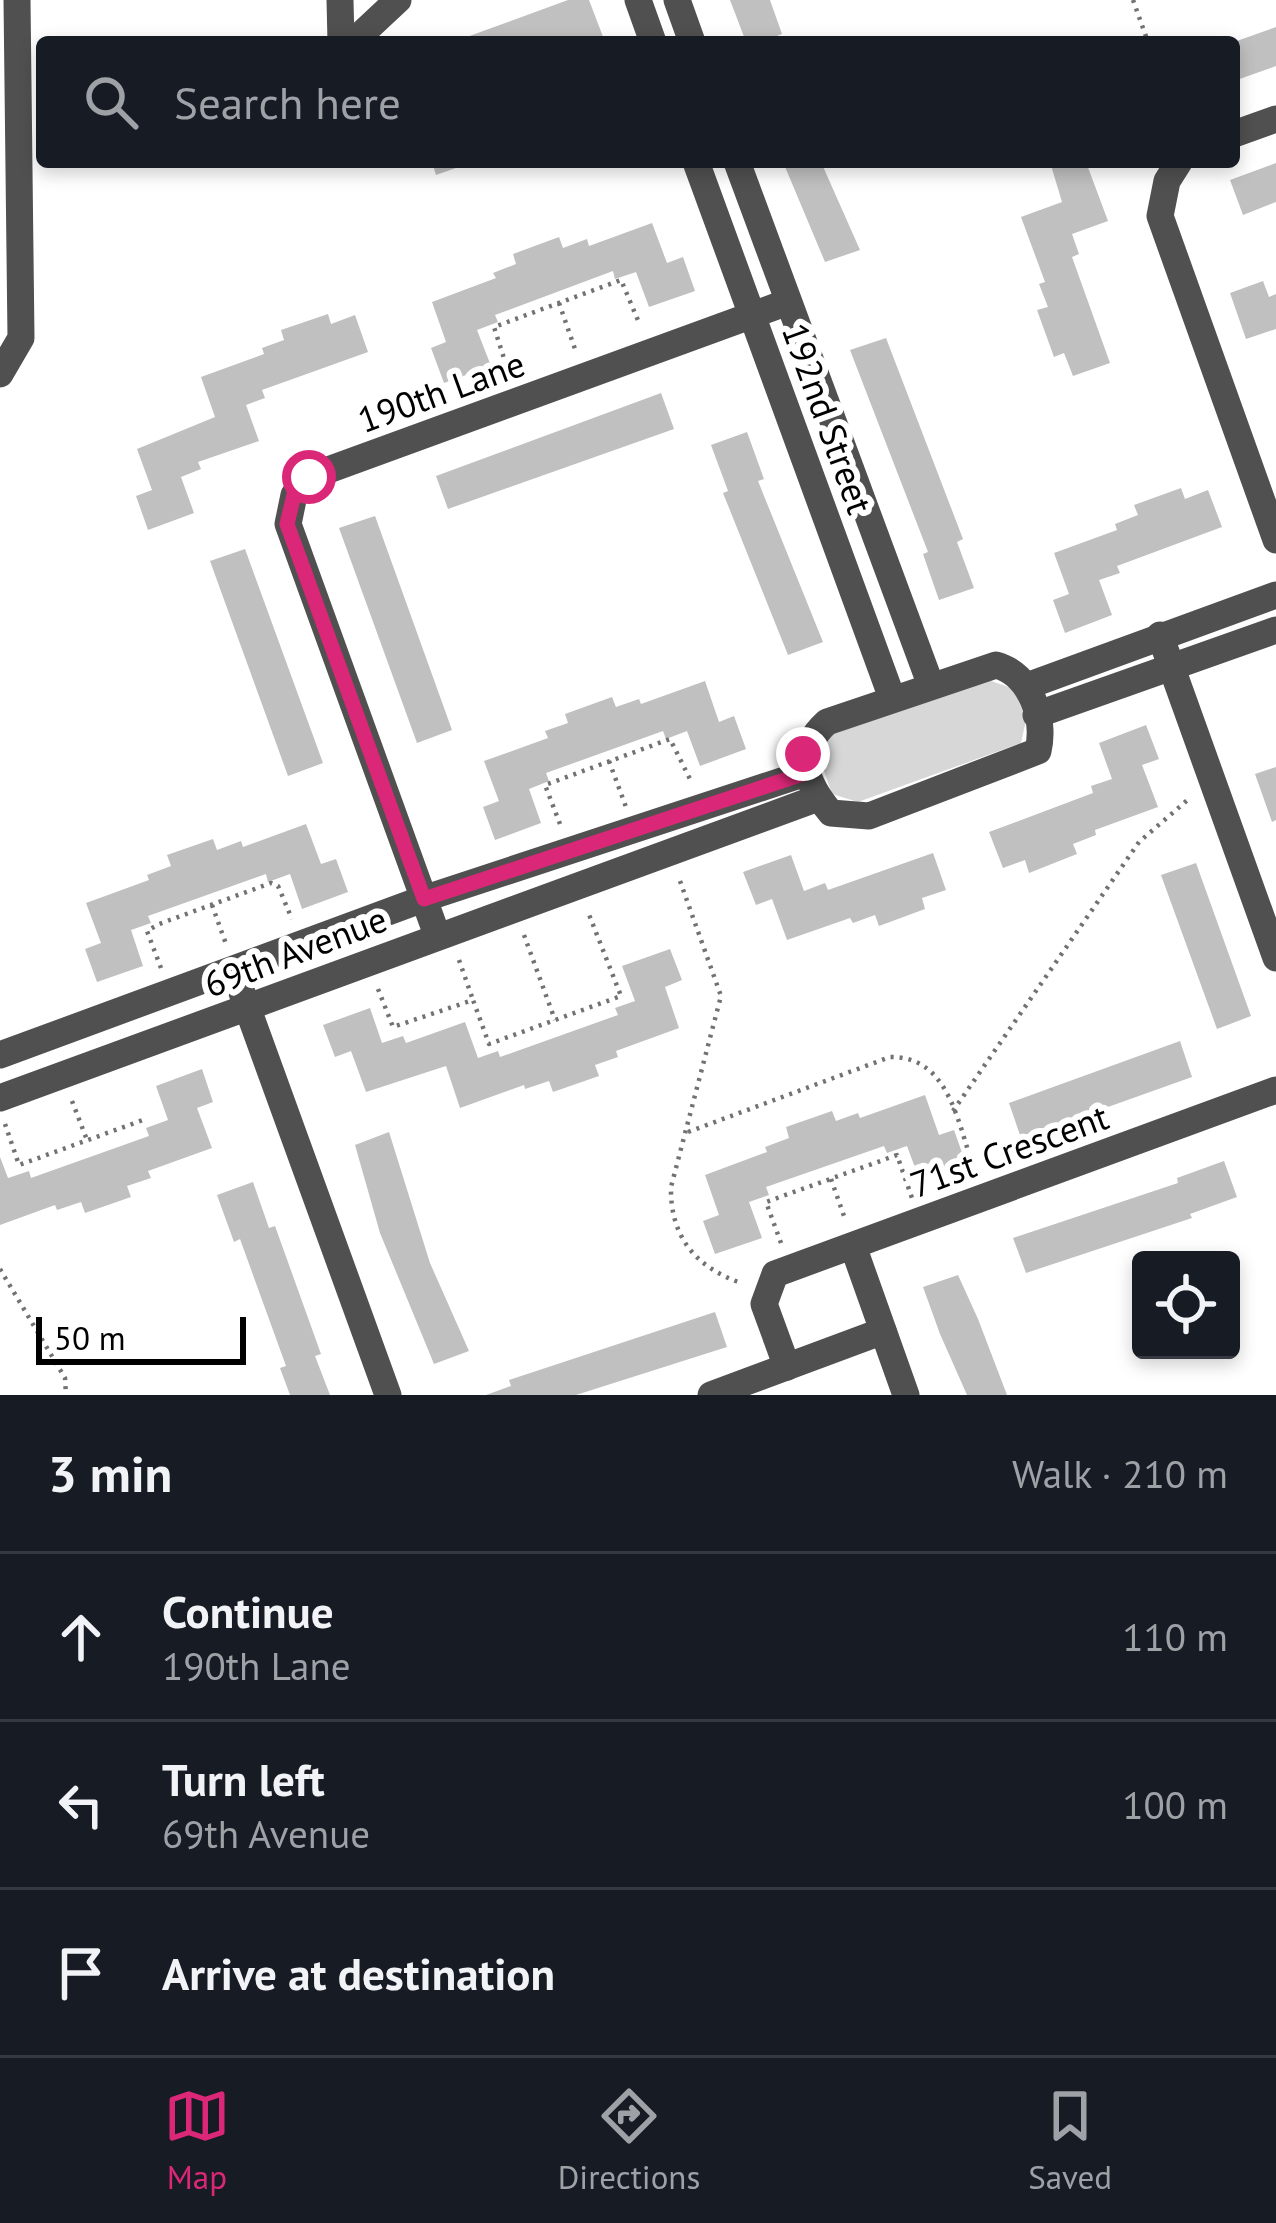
<!DOCTYPE html>
<html lang="en">
<head>
<meta charset="utf-8">
<style>
  :root { --surface:#171b24; --page:#20242c; --text:#f1f3f6; --muted:#9ea1a6; --line:#363941; --accent:#db2777 }
  body { margin:0; font-family:"PT Sans",sans-serif; background:var(--page); color:var(--text) }
  .controls { position:absolute; right:36px; bottom:36px; display:grid; overflow:hidden; border-radius:12px; box-shadow:0 6px 18px #0003 }
  .controls button { width:108px; height:108px; display:grid; place-items:center; padding:0; border:0; border-bottom:3px solid var(--line); background:var(--surface); color:var(--text); font:60px sans-serif }
  .scale { position:absolute; left:36px; bottom:30px; width:210px; box-sizing:border-box; padding-left:12px; border:6px solid #000; border-top:0; font-size:33px; line-height:42px; white-space:nowrap; color:#000; -webkit-text-stroke:9px #fff; paint-order:stroke }
  .stop { position:absolute; width:36px; height:36px; margin:-27px; border:9px solid #db2777; border-radius:50%; background:#fff }
  .stop.end { background:#db2777; border-color:#fff; box-shadow:0 3px 12px #0008 }
  .list { margin:0; padding:0; list-style:none }
  h2 { display:flex; justify-content:space-between; align-items:center; height:156px; margin:0; padding:0 48px; font-size:51px }
  h2 small { font-size:39px; font-weight:400; color:var(--muted) }
  .list li { display:grid; grid-template-columns:78px 1fr auto; gap:36px; align-items:center; box-sizing:border-box; height:168px; padding:0 48px; border-top:3px solid var(--line) }
  .list b { display:block; font-size:45px; white-space:nowrap }
  .list p { margin:0; font-size:39px; white-space:nowrap; color:var(--muted) }
  .list em { font-size:39px; font-style:normal; color:var(--muted) }
  .icon { flex:none; width:66px; height:66px; fill:none; stroke:currentColor; stroke-width:2; stroke-linecap:round; stroke-linejoin:round }
  .map { position:relative; flex:none; width:1276px; height:1395px; overflow:hidden }
  .search { position:absolute; background:var(--surface); box-shadow:0 6px 18px #0003; left:36px; right:36px; top:36px; height:132px; display:flex; align-items:center; gap:30px; box-sizing:border-box; padding:0 42px; border-radius:12px; color:var(--muted); font-size:45px }
  .sheet { height:660px; background:var(--surface) }
  nav { display:flex; justify-content:space-around; align-items:center; box-sizing:border-box; height:168px; border-top:3px solid var(--line); background:var(--surface); font-size:33px; color:var(--muted) }
  nav a { display:grid; justify-items:center; gap:6px }
  nav .on { color:var(--accent) }
  .map>svg:first-child { display:block }
</style>
</head>
<body>
<div class="map">
<svg width="1276" height="1395" viewBox="0 0 1276 1395">
  <rect width="100%" height="100%" fill="#fff"/>
  <polygon fill="#d7d7d7" points="983,678 1014,689 1026,720 1021,743 858,802 832,794 820,759 831,732"/>
  <g fill="#c0c0c0">
    <polygon points="568,0 589,0 605,42 453,42"/>
    <polygon points="730,0 770,0 782,34 777,36 779,42 746,42"/>
    <polygon points="1276,27 1276,66 1234,81 1234,42"/>
    <polygon points="432,162 470,162 470,163 436,175"/>
    <polygon points="783,162 821,162 860,250 825,262"/>
    <polygon points="1050,162 1086,162 1108,221 1072,234 1079,254 1072,257 1110,363 1073,376 1064,353 1054,357 1037,310 1048,307 1039,284 1045,282 1021,217 1062,202"/>
    <polygon points="1276,163 1276,202 1243,215 1230,180"/>
    <polygon points="652,223 667,263 683,257 695,291 649,307 636,272 615,279 613,271 495,315 498,322 477,330 491,366 444,383 431,348 446,342 432,302 496,278 493,273 516,264 513,254 559,237 563,248 587,239 589,246"/>
    <polygon points="1263,281 1269,297 1276,294 1276,329 1246,339 1230,293"/>
    <polygon points="328,314 331,324 355,315 368,352 262,390 265,398 246,405 259,441 198,462 201,469 181,477 194,513 148,530 136,496 152,490 137,449 215,417 201,377 264,354 262,348 284,340 281,330"/>
    <polygon points="886,338 963,539 957,542 974,588 939,600 923,554 928,552 850,350"/>
    <polygon points="661,393 674,429 448,509 436,476"/>
    <polygon points="747,432 764,479 758,481 823,642 788,655 723,493 728,491 711,445"/>
    <polygon points="1181,488 1185,499 1208,490 1222,527 1117,566 1120,573 1099,580 1112,615 1065,633 1053,600 1069,594 1054,553 1117,530 1115,524 1138,515 1134,505"/>
    <polygon points="375,516 452,730 417,743 339,528"/>
    <polygon points="245,549 323,763 288,776 210,561"/>
    <polygon points="705,681 719,722 734,716 746,749 700,766 687,731 666,739 663,731 546,773 549,781 529,789 541,823 495,840 483,807 499,801 484,761 548,738 545,731 568,723 565,714 612,697 616,707 639,699 641,704"/>
    <polygon points="1146,725 1159,759 1142,765 1158,807 1095,830 1096,835 1073,844 1077,854 1029,873 1025,860 1003,868 989,832 1093,793 1091,786 1112,779 1099,743"/>
    <polygon points="1276,767 1276,820 1272,822 1255,774"/>
    <polygon points="306,824 321,864 336,859 348,892 302,909 290,874 268,882 266,874 148,916 151,923 131,930 143,966 97,982 85,949 101,943 86,903 149,880 147,875 171,866 167,855 213,839 217,850 241,841 243,847"/>
    <polygon points="933,853 946,890 922,898 925,909 879,926 875,915 853,923 850,918 787,940 772,899 756,905 743,872 791,855 804,891 825,883 828,890"/>
    <polygon points="1196,863 1251,1016 1217,1029 1161,875"/>
    <polygon points="670,949 682,980 665,987 679,1028 616,1051 618,1057 595,1065 599,1076 553,1092 549,1081 525,1089 524,1085 460,1108 446,1066 366,1092 351,1051 335,1057 323,1025 370,1008 382,1043 403,1036 406,1043 465,1022 478,1058 498,1051 500,1057 618,1015 615,1008 635,1001 622,966"/>
    <polygon points="1180,1041 1192,1077 1021,1138 1009,1103"/>
    <polygon points="202,1069 213,1102 197,1108 212,1148 148,1171 151,1178 127,1186 131,1197 85,1213 81,1202 57,1210 55,1205 0,1225 0,1157 8,1178 29,1171 31,1178 149,1136 146,1128 168,1120 156,1086"/>
    <polygon points="925,1095 939,1135 954,1130 966,1164 920,1181 907,1146 887,1153 884,1146 766,1187 769,1195 749,1202 762,1238 715,1254 703,1221 719,1215 705,1175 767,1152 765,1147 789,1138 786,1127 832,1111 836,1121 858,1113 860,1118"/>
    <polygon points="389,1132 430,1263 469,1351 434,1364 380,1233 355,1145"/>
    <polygon points="1224,1161 1237,1197 1190,1214 1192,1218 1026,1273 1013,1238 1178,1183 1177,1178"/>
    <polygon points="253,1182 269,1228 275,1226 321,1354 315,1356 330,1395 290,1395 280,1368 286,1366 240,1239 234,1242 217,1195"/>
    <polygon points="958,1275 978,1319 1007,1395 967,1395 940,1334 923,1287"/>
    <polygon points="715,1312 727,1347 576,1395 486,1395 511,1386 509,1380"/>
  </g>
  <g fill="none" stroke-linecap="round" stroke-linejoin="round">
    <g stroke="#727272" stroke-width="4.5" stroke-dasharray="3 6" stroke-linecap="butt">
      <polyline points="1133,0 1148,42"/>
      <polyline points="559,303 575,349"/>
      <polyline points="509,374 494,327 621,280 640,325"/>
      <polyline points="609,761 626,807"/>
      <polyline points="560,824 545,785 670,739 691,781"/>
      <path d="M680,881L721,996L671,1187C670,1236 695,1267 741,1283"/>
      <polyline points="212,905 226,944"/>
      <polyline points="524,935 555,1020"/>
      <polyline points="459,960 473,1000"/>
      <polyline points="161,968 147,931 159,924 271,883 278,886 292,919"/>
      <polyline points="378,989 393,1027 473,1000 489,1044 621,996 588,912"/>
      <polyline points="72,1101 87,1140"/>
      <polyline points="953,1111 1139,842 1191,797"/>
      <polyline points="5,1124 19,1165 143,1120"/>
      <path d="M688,1132L890,1057C950,1056 958,1125 975,1172"/>
      <polyline points="831,1179 845,1219"/>
      <polyline points="781,1243 766,1202 897,1155 912,1198"/>
      <polyline points="0,1269 65,1378 66,1395"/>
    </g>
    <g stroke="#505050" stroke-width="27">
      <polyline points="340,0 341,42"/>
      <polyline points="638,0 653,42"/>
      <polyline points="677,0 692,42"/>
      <polyline points="353,42 398,0"/>
      <polyline points="1234,134 1276,119"/>
      <polyline points="696,162 892,698"/>
      <polyline points="737,162 930,683"/>
      <polyline points="1179,162 1167,181 1160,216 1276,540"/>
      <polyline points="0,374 21,338 17,0"/>
      <polyline points="1160,635 1276,958"/>
      <path d="M996,665C1030,674 1046,718 1038,751L869,816L831,813C804,781 794,752 827,722Z"/>
      <polyline points="1027,686 1276,595"/>
      <polyline points="1036,715 1276,630"/>
      <polyline points="437,935 288,524 294,495 309,477 788,302"/>
      <polyline points="241,990 388,1395"/>
      <polyline points="0,1055 423,899 806,773"/>
      <polyline points="0,1098 818,798"/>
      <polyline points="853,1246 906,1395"/>
      <polyline points="787,1367 764,1304 775,1274 1276,1090"/>
      <polyline points="711,1395 883,1331"/>
    </g>
  </g>
  <g fill="none" stroke-linecap="round" stroke-linejoin="round">
    <polyline stroke="#db2777" stroke-width="15" points="309,477 294,495 287,524 424,899 806,773 803,754"/>
  </g>
  <g text-anchor="middle" dominant-baseline="central" stroke-width="12" stroke-linejoin="round" paint-order="stroke">
    <g font-size="36" fill="#000" stroke="#fff">
      <text transform="translate(441 391) rotate(-20)">190th Lane</text>
      <text transform="translate(828 418) rotate(70)">192nd Street</text>
      <text transform="translate(295 951) rotate(-21)">69th Avenue</text>
      <text transform="translate(1009 1150) rotate(-20)">71st Crescent</text>
    </g>
  </g>
</svg>
<div class="controls">
<button><svg class="icon" aria-label="locate" viewBox="0 0 24 24"><circle cx="12" cy="12" r="6"/><path d="M12 2v4M12 18v4M2 12h4M18 12h4"/></svg></button>
</div>
<div class="scale">50 m</div>
<div class="stop" style="left:309px;top:477px"></div>
<div class="stop end" style="left:803px;top:754px"></div>
<div class="search"><svg class="icon" aria-label="search" viewBox="0 0 24 24"><circle cx="10" cy="10" r="6"/><path d="M15 15l6 6"/></svg>Search here</div>
</div>
<section class="sheet">
<h2>3 min<small>Walk · 210 m</small></h2>
<ul class="list">
<li><svg class="icon" aria-label="ahead" viewBox="0 0 24 24"><path d="M12 20V5M6 11l6-6 6 6"/></svg><div><b>Continue</b><p>190th Lane</p></div><em>110 m</em></li>
<li><svg class="icon" aria-label="left" viewBox="0 0 24 24"><path d="M17 20v-9H6M10 6l-5 5 5 5"/></svg><div><b>Turn left</b><p>69th Avenue</p></div><em>100 m</em></li>
<li><svg class="icon" aria-label="arrive" viewBox="0 0 24 24"><path d="M6 21V4h12l-3 4 3 4H6"/></svg><div><b>Arrive at destination</b></div></li>
</ul>
</section>
<nav>
<a class="on"><svg class="icon" aria-label="map" viewBox="0 0 24 24"><path d="M3 6l6-2 6 2 6-2v14l-6 2-6-2-6 2zM9 4v14M15 6v14"/></svg>Map</a>
<a><svg class="icon" aria-label="directions" viewBox="0 0 24 24"><path d="M12 3l9 9-9 9-9-9zM9 14v-3h6M13 9l2 2-2 2"/></svg>Directions</a>
<a><svg class="icon" aria-label="saved" viewBox="0 0 24 24"><path d="M7 4h10v16l-5-4-5 4z"/></svg>Saved</a>
</nav>
</body>
</html>
